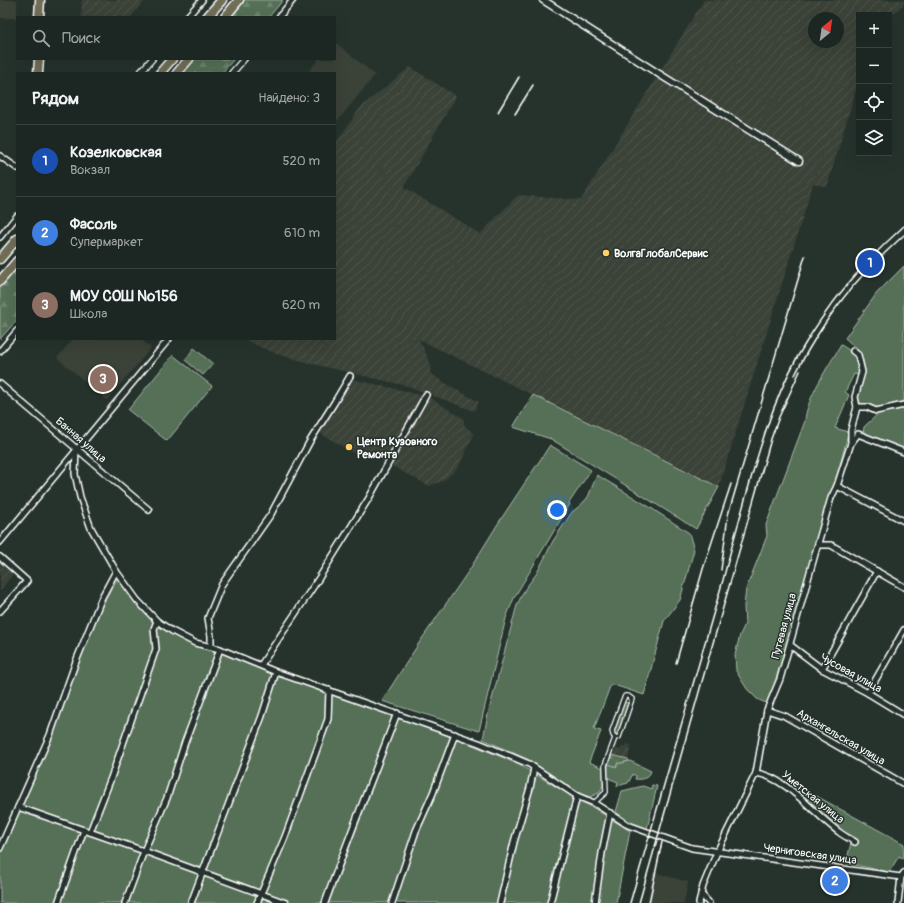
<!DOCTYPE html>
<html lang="ru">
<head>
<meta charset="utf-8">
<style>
  :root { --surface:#1c2622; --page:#29322f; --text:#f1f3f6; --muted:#a0a5a5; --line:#3a4340; --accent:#ffd166 }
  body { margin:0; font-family:Pangolin,sans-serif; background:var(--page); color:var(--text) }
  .controls { position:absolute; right:12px; top:12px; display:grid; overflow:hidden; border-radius:0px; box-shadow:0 4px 16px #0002 }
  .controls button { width:36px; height:36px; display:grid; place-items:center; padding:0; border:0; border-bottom:1px solid var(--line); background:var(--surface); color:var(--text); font:20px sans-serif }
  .compass { position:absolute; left:808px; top:12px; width:36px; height:36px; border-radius:50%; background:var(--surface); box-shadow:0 4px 16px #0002; rotate:29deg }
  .you { position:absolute; left:557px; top:510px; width:14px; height:14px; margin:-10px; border:3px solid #fff; border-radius:50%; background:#1a73e8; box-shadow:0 0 0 6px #1a73e833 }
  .badge { display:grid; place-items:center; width:26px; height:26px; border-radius:50%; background:var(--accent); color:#fff; font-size:13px; font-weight:700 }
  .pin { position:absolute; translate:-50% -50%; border:2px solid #fff; box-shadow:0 1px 4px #0006 }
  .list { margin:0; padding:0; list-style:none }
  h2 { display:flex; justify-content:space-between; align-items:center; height:52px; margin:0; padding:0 16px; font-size:17px }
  h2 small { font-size:13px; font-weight:400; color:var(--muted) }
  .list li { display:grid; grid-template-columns:26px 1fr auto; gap:12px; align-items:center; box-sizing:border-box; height:72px; padding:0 16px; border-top:1px solid var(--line) }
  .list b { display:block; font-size:15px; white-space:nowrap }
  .list p { margin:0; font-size:13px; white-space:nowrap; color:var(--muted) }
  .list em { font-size:13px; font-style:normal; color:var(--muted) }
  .icon { flex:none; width:22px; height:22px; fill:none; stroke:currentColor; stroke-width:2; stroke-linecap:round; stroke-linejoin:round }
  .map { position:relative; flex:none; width:904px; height:903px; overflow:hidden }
  .search { position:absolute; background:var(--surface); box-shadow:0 4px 16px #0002; left:16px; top:16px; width:320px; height:44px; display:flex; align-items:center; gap:10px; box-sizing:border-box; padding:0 14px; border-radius:0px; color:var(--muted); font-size:15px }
  .panel { position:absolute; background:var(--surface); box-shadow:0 4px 16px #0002; left:16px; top:72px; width:320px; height:268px; border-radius:0px }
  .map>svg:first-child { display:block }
</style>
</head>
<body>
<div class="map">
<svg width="904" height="903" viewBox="0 0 904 903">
  <defs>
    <pattern id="industrial-furrows" width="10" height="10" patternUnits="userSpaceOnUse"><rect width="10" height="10" fill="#3b4239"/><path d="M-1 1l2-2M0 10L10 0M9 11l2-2" fill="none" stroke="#4f554d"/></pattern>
    <pattern id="grass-dots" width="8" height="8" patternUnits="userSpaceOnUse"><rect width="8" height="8" fill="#547057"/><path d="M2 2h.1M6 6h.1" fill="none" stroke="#6e8570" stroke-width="1.8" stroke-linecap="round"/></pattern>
    <pattern id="forest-firs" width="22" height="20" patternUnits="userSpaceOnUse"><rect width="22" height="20" fill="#547057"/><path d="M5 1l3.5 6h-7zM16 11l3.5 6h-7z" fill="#6e8570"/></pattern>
  </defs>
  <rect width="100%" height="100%" fill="#26332d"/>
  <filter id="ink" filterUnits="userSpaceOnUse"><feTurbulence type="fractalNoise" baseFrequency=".025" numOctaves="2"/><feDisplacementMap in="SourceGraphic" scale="8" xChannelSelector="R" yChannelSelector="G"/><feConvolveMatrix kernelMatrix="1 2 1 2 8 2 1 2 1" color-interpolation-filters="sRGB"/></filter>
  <g filter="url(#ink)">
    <g fill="#3b4239">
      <rect x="0" y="0" width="17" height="18"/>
      <polygon points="335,42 375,75 335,124 335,73 307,73 319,59 335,59"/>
      <polygon points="73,339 141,339 151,348 107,400 57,358"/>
      <polygon points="653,872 688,882 684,903 647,903"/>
    </g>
    <g fill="url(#industrial-furrows)" fill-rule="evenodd">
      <polygon points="82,0 145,0 131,17 81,17"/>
      <path d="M704,0H904V4L889,18V15H859V79L827,187L813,184L719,486L418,339L423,347L431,365L430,373L445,383L479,402L474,411L408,386L321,366L280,355L262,348L244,339H335V144L360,108L410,67L456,96L404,187L480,234L518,195L581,200ZM814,18H838V42H814Z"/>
      <polygon points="351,379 405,391 432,399 464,419 464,425 474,434 458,468 443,481 429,486 359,448 355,454 320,433"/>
      <polygon points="0,564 13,574 0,591"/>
      <polygon points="627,744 631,745 628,759 613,755 615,748 621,750 622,746 626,747"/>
    </g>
    <g fill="url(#grass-dots)" stroke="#aab8ab">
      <polygon points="624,702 629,703 619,733 615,735 614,730"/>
      <polygon points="612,755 628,759 629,761 617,764 617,767 608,764"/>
    </g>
    <g fill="url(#forest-firs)" stroke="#aab8ab">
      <polygon points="239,0 283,0 269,17 224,17"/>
      <polygon points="189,59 234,59 222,73 177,73"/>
      <polygon points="17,264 17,320 0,339 0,285"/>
    </g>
    <g fill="#547057" stroke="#aab8ab">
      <path d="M904,266V402C888,410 876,408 860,403L857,397L864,369L858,350L845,338L877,293Z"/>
      <path d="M841,345C856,354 858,357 859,375L854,374L845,392L849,395L835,428L848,432C842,464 830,494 821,526C804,585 787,645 768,704L757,699L747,689L736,671L735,655L740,635L745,624L744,606L746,589L767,536L766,525L805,421C806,399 829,365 841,345Z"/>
      <polygon points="194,348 213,364 203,375 185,360"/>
      <polygon points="173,355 212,386 167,441 128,410"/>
      <polygon points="533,395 719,487 696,529 551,439 513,427"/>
      <polygon points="904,409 904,450 863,435 864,427 880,412"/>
      <polygon points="550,445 591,470 569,503 570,504 514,598 506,618 479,731 382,701 419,643 470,569 499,522"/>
      <polygon points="597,475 648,506 689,533 694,550 680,600 664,621 644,695 611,684 594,729 601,731 589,762 603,768 603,786 599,793 590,797 581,794 527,759 483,739 488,714 517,605 525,589 537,573 553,541 572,512 582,504 588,497"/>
      <polygon points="119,576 135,601 156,624 184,638 326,693 453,737 502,757 523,767 580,801 592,807 630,831 616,903 0,903 0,851 5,843 61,711 89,632 103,604"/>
      <path d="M630,761L651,771C649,778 642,780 635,779L636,776L633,774L628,783L617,786L618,782L608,778V764L617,767V764Z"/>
      <polygon points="787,780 904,844 904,859 899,856 889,872 846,863 851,843 825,817 785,782"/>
      <polygon points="652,785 657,786 647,829 633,824 616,812 622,791 643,786 651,789"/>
    </g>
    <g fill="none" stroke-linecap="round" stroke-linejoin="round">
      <g stroke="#fff" stroke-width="6">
        <polyline id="pedestrian" points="594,803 606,792 605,765 615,738 619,737 632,699 628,696 625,696 623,700 612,731 613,735 615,738"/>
      </g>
      <g stroke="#fff" stroke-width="8">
        <g id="minor">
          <polyline points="187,17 202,0"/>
          <polyline points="279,17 293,0"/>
          <polyline points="140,73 152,59"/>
          <polyline points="232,73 244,59"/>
          <polyline points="0,156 17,168"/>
          <polyline points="0,237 17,216"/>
          <polyline points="0,351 17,331"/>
          <polyline points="0,384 149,510"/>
          <polyline points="857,407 867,407 876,411 904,405"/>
          <polyline points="851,443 858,434 904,452"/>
          <polyline points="76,450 75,474 80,497 91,528 116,571 137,600 157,621 172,631 195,643 220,649 276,672 479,743 529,764 577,796 594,803 628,825 692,848 901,877"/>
          <polyline points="837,486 904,521"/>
          <polyline points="0,542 169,339"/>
          <polyline points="818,545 831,545 904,587"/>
          <polyline points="0,557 27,581 0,611"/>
          <polyline points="790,645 822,669 868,693 904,715"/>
          <polyline points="211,646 211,636 208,618 222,584 271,514 310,441 334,403 350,376"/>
          <polyline points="261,665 319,578 369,498 426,395"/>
          <polyline points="822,669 877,571"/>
          <polyline points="868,693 904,630"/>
          <polyline points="767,710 785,716 904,784"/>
          <path d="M756,773C786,777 814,814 839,832C844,836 850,839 855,842"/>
          <polyline points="18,807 144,851 286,903"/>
          <polyline points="90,832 111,778 156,649 154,629 157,621"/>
          <polyline points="0,848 50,735 75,664 102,597 116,571"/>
          <polyline points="701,894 709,903"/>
          <polyline points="58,903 84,830"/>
          <polyline points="125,903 144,851 167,798 185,742 220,649"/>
          <polyline points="191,903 262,716 276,672"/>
          <polyline points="257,903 285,837 328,719 329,690"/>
          <path d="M325,903C348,839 373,777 397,713"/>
          <polyline points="392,903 416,831 433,793 455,734"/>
          <polyline points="500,903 514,842 530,788 534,768"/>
          <polyline points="550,903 577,796"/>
          <polyline points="595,903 602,853 610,813"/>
          <polyline points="699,903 703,886 717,852 756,773 767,710 780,679 817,547 831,498 837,486 851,443 851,430 857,407 855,397 862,372 858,355 853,351"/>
          <polyline points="898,903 901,877 904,873"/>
        </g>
      </g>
      <g stroke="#fff" stroke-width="9">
        <polyline id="tertiary" points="543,0 659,74 799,161"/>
      </g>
      <g stroke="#fff" stroke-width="11">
        <g id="primary">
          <polyline points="39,17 40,0"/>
          <polyline points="207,17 222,0"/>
          <polyline points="225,17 239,0"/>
          <polyline points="38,73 39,59"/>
          <polyline points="160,73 172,59"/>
          <polyline points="177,73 189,59"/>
          <polyline points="0,259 17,239"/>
          <polyline points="0,281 17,261"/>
        </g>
      </g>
      <use href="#pedestrian" stroke="#26332d" stroke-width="3.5"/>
      <use href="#minor" stroke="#26332d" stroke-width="5"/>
      <use href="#tertiary" stroke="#26332d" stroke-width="6"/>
      <use href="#primary" stroke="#716e59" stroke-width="8"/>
      <g stroke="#fff" stroke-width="1.5">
        <polyline points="498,112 519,77"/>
        <polyline points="515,114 533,85"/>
        <path d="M795,375C811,342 837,303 862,276C875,262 890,248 904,235"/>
        <polyline points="721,570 728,515 805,256"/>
        <polyline points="676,663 703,569 731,484"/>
        <path d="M630,903L723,580C732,545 742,510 752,475C765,430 780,384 805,344C832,299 865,261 904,226"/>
        <polyline points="639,903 771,439 779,417 800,371"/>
        <polyline points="649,903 662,842"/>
      </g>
    </g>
  </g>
  <g fill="#ffd166" stroke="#26332d" stroke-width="1.5">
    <circle cx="606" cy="253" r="4"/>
    <circle cx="349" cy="447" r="4"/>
  </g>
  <g text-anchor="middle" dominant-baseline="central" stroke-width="3" stroke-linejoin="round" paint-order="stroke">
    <g font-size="11" font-weight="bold" fill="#fff" stroke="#26332d" text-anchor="start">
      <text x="614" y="253">ВолгаГлобалСервис</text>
      <text x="357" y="441">Центр Кузовного<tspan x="357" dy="13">Ремонта</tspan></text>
    </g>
    <g font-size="11" fill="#fff" stroke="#26332d">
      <text transform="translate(81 440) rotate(41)">Банная улица</text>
      <text transform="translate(784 626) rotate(-75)">Путевая улица</text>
      <text transform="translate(851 673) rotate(29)">Чусовая улица</text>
      <text transform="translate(841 737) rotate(30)">Архангельская улица</text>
      <text transform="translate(813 797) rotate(39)">Уметская улица</text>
      <text transform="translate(810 854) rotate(8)">Черниговская улица</text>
    </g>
  </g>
</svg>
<div class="controls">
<button>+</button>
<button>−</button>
<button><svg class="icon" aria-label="locate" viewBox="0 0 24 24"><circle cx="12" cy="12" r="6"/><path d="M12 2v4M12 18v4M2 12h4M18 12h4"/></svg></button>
<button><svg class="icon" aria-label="layers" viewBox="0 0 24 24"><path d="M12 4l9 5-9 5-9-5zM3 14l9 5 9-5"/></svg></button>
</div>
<svg class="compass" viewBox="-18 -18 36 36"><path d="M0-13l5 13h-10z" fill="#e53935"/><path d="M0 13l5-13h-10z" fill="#a0a5a5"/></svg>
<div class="you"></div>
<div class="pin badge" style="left:870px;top:263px;background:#1a4fb4">1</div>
<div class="pin badge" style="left:835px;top:881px;background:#3f7fe0">2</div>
<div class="pin badge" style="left:103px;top:379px;background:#8d6e63">3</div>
<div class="search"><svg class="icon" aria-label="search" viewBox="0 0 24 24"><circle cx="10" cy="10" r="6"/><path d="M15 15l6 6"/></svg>Поиск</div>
<section class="panel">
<h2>Рядом<small>Найдено: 3</small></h2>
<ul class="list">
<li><span class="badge" style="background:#1a4fb4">1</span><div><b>Козелковская</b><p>Вокзал</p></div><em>520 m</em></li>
<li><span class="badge" style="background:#3f7fe0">2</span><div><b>Фасоль</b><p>Супермаркет</p></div><em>610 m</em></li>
<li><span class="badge" style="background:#8d6e63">3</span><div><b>МОУ СОШ №156</b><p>Школа</p></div><em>620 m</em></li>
</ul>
</section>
</div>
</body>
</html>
